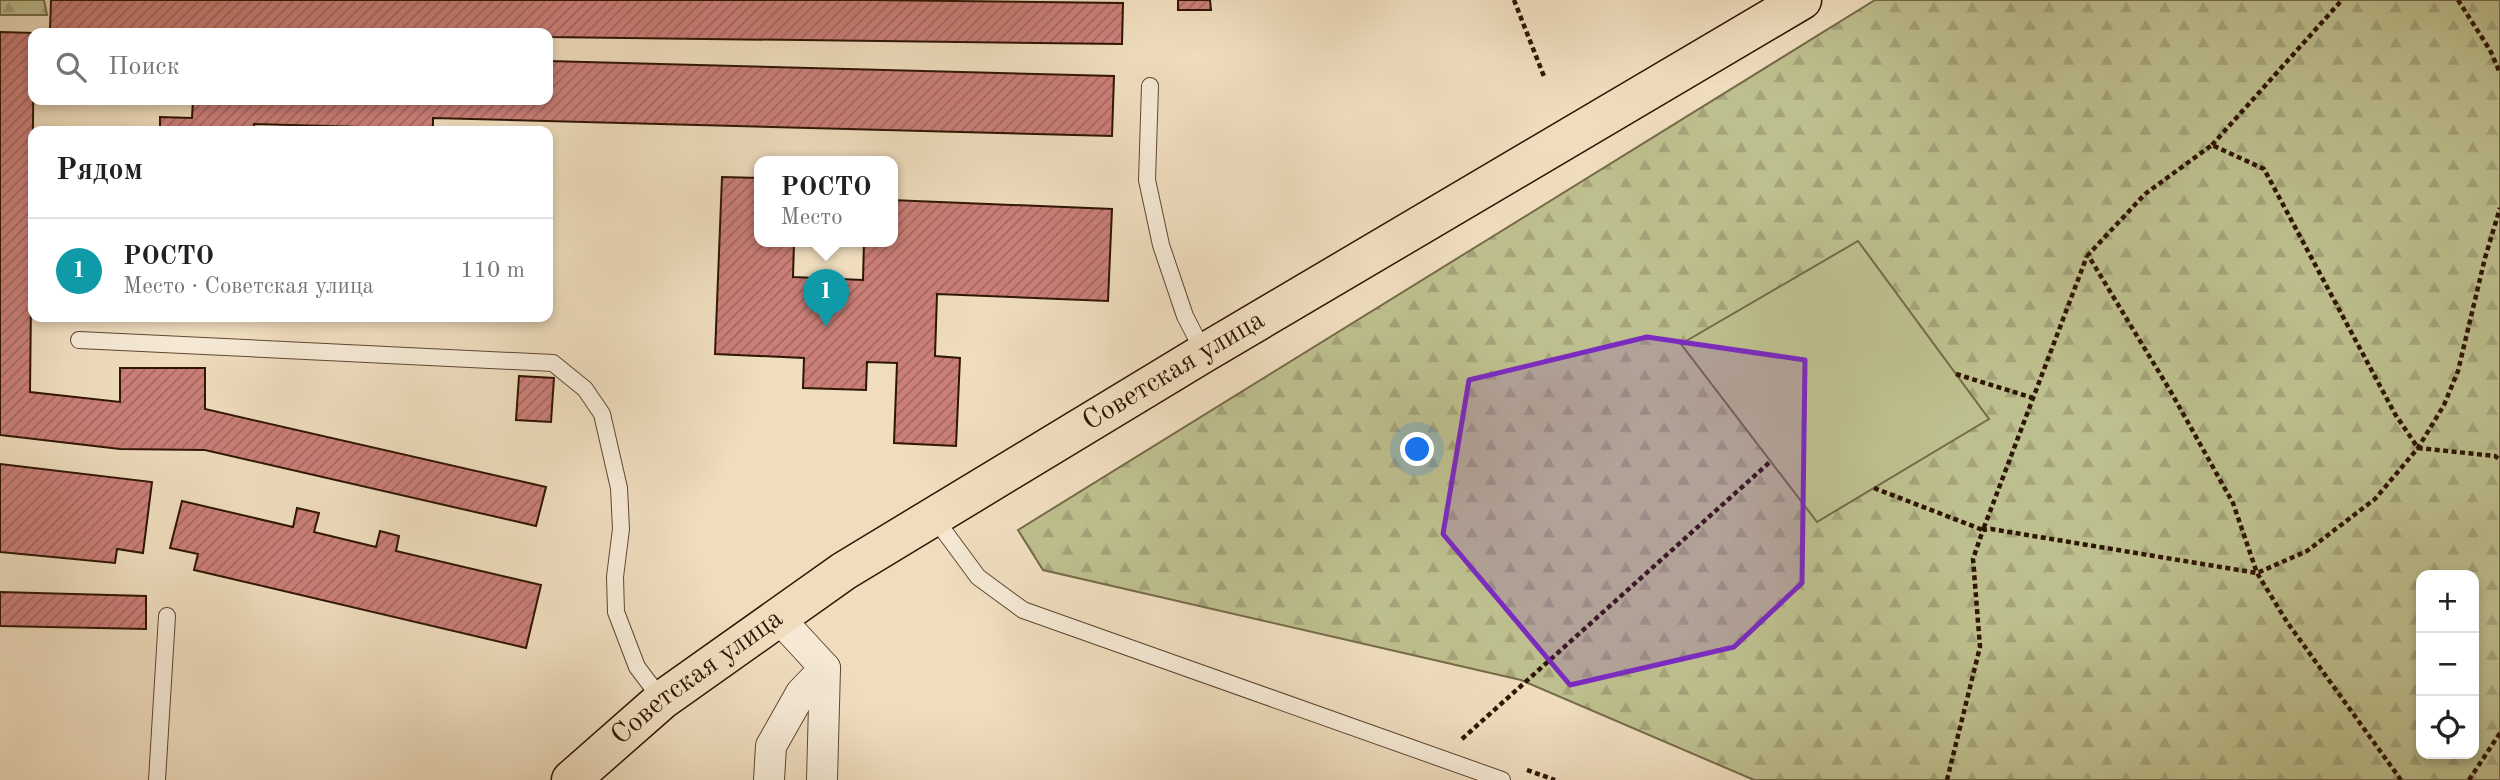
<!DOCTYPE html>
<html lang="ru">
<head>
<meta charset="utf-8">
<style>
  :root { --surface:#fff; --page:#f2f2f2; --text:#202124; --muted:#757577; --line:#e0e0e0; --accent:#0f766e }
  body { margin:0; font-family:"Old Standard TT",serif; background:var(--page); color:var(--text) }
  .controls { position:absolute; right:21px; bottom:21px; display:grid; overflow:hidden; border-radius:14px; box-shadow:0 4px 10px #0003 }
  .controls button { width:63px; height:63px; display:grid; place-items:center; padding:0; border:0; border-bottom:2px solid var(--line); background:var(--surface); color:var(--text); font:35px sans-serif }
  .you { position:absolute; left:1418px; top:450px; width:24px; height:24px; margin:-18px; border:5px solid #fff; border-radius:50%; background:#1a73e8; box-shadow:0 0 0 10px #1a73e833 }
  .badge { display:grid; place-items:center; width:46px; height:46px; border-radius:50%; background:var(--accent); color:#fff; font-size:23px; font-weight:700 }
  .pin { position:absolute; translate:-50% -58px; filter:drop-shadow(0 2px 4px #0008) }
  .pin::after { content:''; position:absolute; top:37px; width:24px; height:21px; background:inherit; clip-path:polygon(0 0,100% 0,50% 100%) }
  .popup { position:absolute; left:754px; top:156px; width:144px; height:91px; box-sizing:border-box; display:grid; place-content:center; border-radius:14px; background:var(--surface); filter:drop-shadow(0 2px 5px #0005); font-size:23px; white-space:nowrap; color:var(--muted) }
  .popup b { font-size:26px; color:var(--text) }
  .popup::after { content:''; position:absolute; left:50%; top:100%; margin-left:-14px; border:14px solid transparent; border-top-color:var(--surface) }
  .list { margin:0; padding:0; list-style:none }
  h2 { display:flex; justify-content:space-between; align-items:center; height:91px; margin:0; padding:0 28px; font-size:30px }
  h2 small { font-size:23px; font-weight:400; color:var(--muted) }
  .list li { display:grid; grid-template-columns:46px 1fr auto; gap:21px; align-items:center; box-sizing:border-box; height:105px; padding:0 28px; border-top:2px solid var(--line) }
  .list b { display:block; font-size:26px; white-space:nowrap }
  .list p { margin:0; font-size:23px; white-space:nowrap; color:var(--muted) }
  .list em { font-size:23px; font-style:normal; color:var(--muted) }
  .icon { flex:none; width:38px; height:38px; fill:none; stroke:currentColor; stroke-width:2; stroke-linecap:round; stroke-linejoin:round }
  .map { position:relative; flex:none; width:2500px; height:780px; overflow:hidden }
  .search { position:absolute; background:var(--surface); box-shadow:0 4px 10px #0003; left:28px; top:28px; width:525px; height:77px; display:flex; align-items:center; gap:18px; box-sizing:border-box; padding:0 24px; border-radius:14px; color:var(--muted); font-size:26px }
  .panel { position:absolute; background:var(--surface); box-shadow:0 4px 10px #0003; left:28px; top:126px; width:525px; height:196px; border-radius:14px }
  .map>svg:first-child { display:block }
</style>
</head>
<body>
<div class="map">
<svg width="2500" height="780" viewBox="0 0 2500 780">
  <defs>
    <pattern id="forest-firs" width="22" height="20" patternUnits="userSpaceOnUse" patternTransform="scale(1.75)"><rect width="22" height="20" fill="#bebf8e"/><path d="M5 1l3.5 6h-7zM16 11l3.5 6h-7z" fill="#a4a379"/></pattern>
    <pattern id="building-hatch" width="6" height="6" patternUnits="userSpaceOnUse" patternTransform="scale(1.75)"><rect width="6" height="6" fill="#cb7f79"/><path d="M-1 1l2-2M0 6l6-6M5 7l2-2" fill="none" stroke="#a56761"/></pattern>
  </defs>
  <rect width="100%" height="100%" fill="#efddbe"/>
  <filter id="stains"><feTurbulence type="fractalNoise" baseFrequency=".00286" numOctaves="4"/><feColorMatrix values="0 0 0 0 .2 0 0 0 0 .09 0 0 0 0 .02 0 0 0 .5 -.17"/></filter>
  <radialGradient id="worn" r=".72"><stop offset=".6" stop-color="#630" stop-opacity="0"/><stop offset="1" stop-color="#630" stop-opacity=".3"/></radialGradient>
  <g fill="url(#forest-firs)" stroke="#766a48" stroke-width="2" fill-rule="evenodd">
    <polygon points="0,0 44,0 47,15 0,15"/>
    <path d="M1875,0H2500V780H1754L1521,680L1043,570L1018,530ZM2421,575H2474V754H2421Z"/>
  </g>
  <polygon fill="#bebf8e" stroke="#766a48" stroke-width="2" points="1858,241 1989,419 1817,522 1681,344"/>
  <g fill="url(#building-hatch)" stroke="#2f1503" stroke-width="2">
    <polygon points="51,0 870,0 1123,3 1122,44 548,37 548,33 50,30"/>
    <polygon points="1178,0 1210,0 1211,10 1178,10"/>
    <polygon points="0,32 34,33 30,392 120,402 120,368 205,368 205,409 546,487 536,526 205,450 120,449 0,435"/>
    <polygon points="548,61 1114,76 1112,136 433,118 433,129 254,124 254,131 160,131 160,117 192,118 193,100 548,100"/>
    <polygon points="722,177 760,178 760,241 794,241 793,277 863,280 864,241 892,241 892,200 1112,209 1108,301 937,294 935,356 960,358 956,446 894,443 897,363 867,362 866,390 803,388 804,358 715,354"/>
    <polygon points="519,376 554,378 551,422 516,420"/>
    <polygon points="0,464 152,482 143,553 117,549 115,563 0,552"/>
    <polygon points="182,501 293,527 297,508 319,513 314,532 376,547 380,531 399,536 396,551 541,585 526,648 194,570 198,554 170,548"/>
    <polygon points="0,592 146,596 146,629 0,626"/>
  </g>
  <g fill="none" stroke-linecap="round" stroke-linejoin="round">
    <g stroke="#5f4732" stroke-width="18">
      <g id="service">
        <polyline points="1150,86 1147,180 1161,245 1185,316 1204,353"/>
        <polyline points="79,340 553,363 585,389 602,414 619,488 621,529 615,577 616,612 637,667 662,700"/>
        <polyline points="933,516 978,577 1023,610 1502,780"/>
        <polyline points="157,780 167,616"/>
      </g>
    </g>
    <g stroke="#5f4732" stroke-width="32">
      <g id="minor">
        <polyline points="778,617 825,668 822,780"/>
        <polyline points="769,780 771,746 801,693 825,668"/>
      </g>
    </g>
    <g stroke="#2f1503" stroke-width="41">
      <g id="primary">
        <path id="s1" d="M571,780L662,700L844,571L1204,353L1802,0"/>
      </g>
    </g>
    <g stroke="#2f1503" stroke-width="4.5" stroke-dasharray="5 3.5" stroke-linecap="butt">
      <polyline points="1514,0 1545,79"/>
      <polyline points="2458,0 2490,50 2500,73"/>
      <polyline points="2212,145 2342,0"/>
      <polyline points="1956,374 2033,398"/>
      <polyline points="1874,488 1983,530 2087,256"/>
      <polyline points="1462,739 1771,461"/>
      <polyline points="1527,770 1555,780"/>
      <polyline points="1947,780 1980,647 1973,559 1983,530 1991,529 2257,573 2307,551 2375,499 2418,448 2444,405 2458,371 2485,258 2500,208"/>
      <polyline points="2401,780 2287,622 2257,573 2233,503 2171,392 2088,255 2145,194 2212,145 2264,169 2395,414 2418,448 2495,456 2500,460"/>
      <polyline points="2469,780 2500,733"/>
    </g>
    <use href="#service" stroke="#f5e9d5" stroke-width="16"/>
    <use href="#minor" stroke="#f5e9d5" stroke-width="30"/>
    <use href="#primary" stroke="#efddbe" stroke-width="38"/>
  </g>
  <path fill="#7b2cbf" fill-opacity="0.2" stroke="#7b2cbf" stroke-width="5" stroke-linejoin="round" d="M1647,337L1805,360L1802,583L1734,647L1570,685L1443,534L1469,380Z"/>
  <g text-anchor="middle" dominant-baseline="central" stroke-width="7" stroke-linejoin="round" paint-order="stroke">
    <g font-size="28" fill="#2f1503" stroke="#f5e9d5">
      <text stroke="none"><textPath href="#s1" startOffset="730">Советская улица</textPath></text>
      <text stroke="none"><textPath href="#s1" startOffset="163">Советская улица</textPath></text>
    </g>
  </g>
  <rect width="100%" height="100%" filter="url(#stains)"/>
  <rect width="100%" height="100%" fill="url(#worn)"/>
</svg>
<div class="controls">
<button>+</button>
<button>−</button>
<button><svg class="icon" aria-label="locate" viewBox="0 0 24 24"><circle cx="12" cy="12" r="6"/><path d="M12 2v4M12 18v4M2 12h4M18 12h4"/></svg></button>
</div>
<div class="you"></div>
<div class="pin badge" style="left:826px;top:327px;background:#0f9aa8">1</div>
<div class="popup"><b>РОСТО</b>Место</div>
<div class="search"><svg class="icon" aria-label="search" viewBox="0 0 24 24"><circle cx="10" cy="10" r="6"/><path d="M15 15l6 6"/></svg>Поиск</div>
<section class="panel">
<h2>Рядом<small></small></h2>
<ul class="list">
<li><span class="badge" style="background:#0f9aa8">1</span><div><b>РОСТО</b><p>Место · Советская улица</p></div><em>110 m</em></li>
</ul>
</section>
</div>
</body>
</html>
